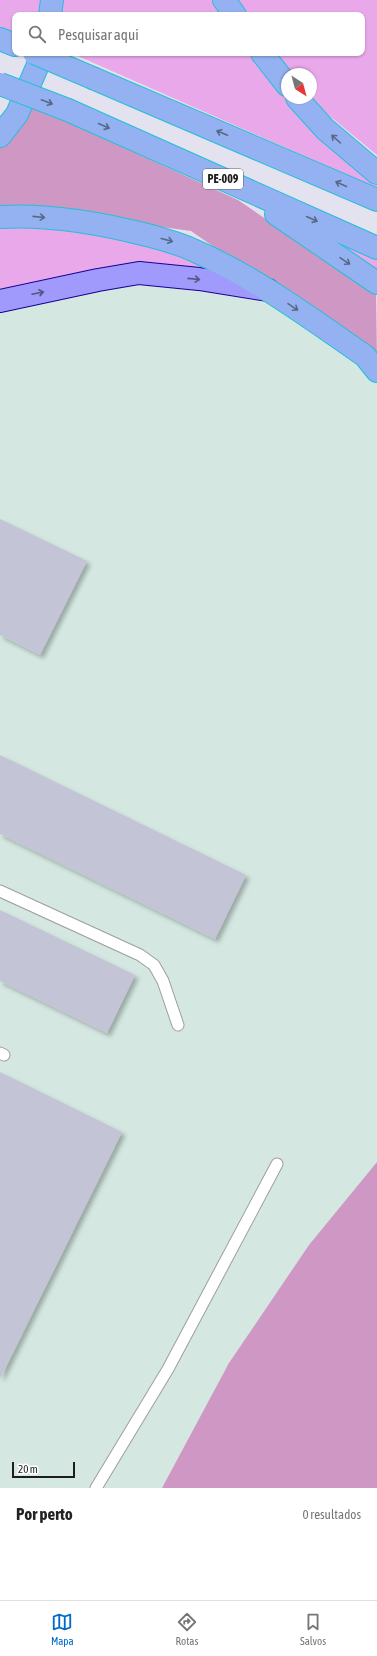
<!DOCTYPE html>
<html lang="pt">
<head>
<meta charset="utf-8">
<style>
  :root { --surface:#fff; --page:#f2f2f2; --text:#222; --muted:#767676; --line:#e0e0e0; --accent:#0069ca }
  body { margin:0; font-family:"Asap Condensed",sans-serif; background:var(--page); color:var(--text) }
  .compass { position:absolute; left:281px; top:68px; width:36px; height:36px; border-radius:50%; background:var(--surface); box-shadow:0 1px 3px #0004; rotate:144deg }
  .scale { position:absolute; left:12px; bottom:10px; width:63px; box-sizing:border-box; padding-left:4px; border:2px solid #1d1d1d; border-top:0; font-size:11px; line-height:14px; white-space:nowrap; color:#1d1d1d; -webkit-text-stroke:3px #fff; paint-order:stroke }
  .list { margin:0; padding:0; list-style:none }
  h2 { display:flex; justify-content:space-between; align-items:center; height:52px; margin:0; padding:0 16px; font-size:17px }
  h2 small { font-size:13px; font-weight:400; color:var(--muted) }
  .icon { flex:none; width:22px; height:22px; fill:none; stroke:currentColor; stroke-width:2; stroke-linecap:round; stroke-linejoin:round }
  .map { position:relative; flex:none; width:377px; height:1488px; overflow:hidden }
  .search { position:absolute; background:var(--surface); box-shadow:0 1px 3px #0004; left:12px; right:12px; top:12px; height:44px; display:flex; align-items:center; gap:10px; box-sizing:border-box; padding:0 14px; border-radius:8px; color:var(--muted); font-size:15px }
  .sheet { height:112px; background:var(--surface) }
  nav { display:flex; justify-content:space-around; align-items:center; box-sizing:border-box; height:56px; border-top:1px solid var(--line); background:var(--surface); font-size:11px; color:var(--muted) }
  nav a { display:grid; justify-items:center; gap:2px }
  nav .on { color:var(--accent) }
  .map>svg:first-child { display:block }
</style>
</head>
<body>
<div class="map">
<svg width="377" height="1488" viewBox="0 0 377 1488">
  <defs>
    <filter id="shadow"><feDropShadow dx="3.5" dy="3.5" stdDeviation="2" flood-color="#0004"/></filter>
  </defs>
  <rect width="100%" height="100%" fill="#e4e2ee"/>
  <polygon fill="#d4e7e1" points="98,280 268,290 377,371 377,1488 0,1488 0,301"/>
  <g fill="#e8a8e9">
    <polygon points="0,0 52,0 50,15 15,15 15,35 0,28"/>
    <polygon points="59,0 216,0 227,15 57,15"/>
    <polygon points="235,0 377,0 377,155 320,108 311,97 311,74 293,74 276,53 362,53 362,15 247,15"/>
    <polygon points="71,53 254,53 377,179 377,191 325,165"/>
    <polygon points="301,222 377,257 377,274"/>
    <polygon points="0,223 129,235 195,257 223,275 0,293"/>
  </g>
  <g fill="#ce97c4">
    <polygon points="29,104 238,200 376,294 377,360 191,231 125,222 0,212 0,142"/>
    <polygon points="377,1162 377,1488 162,1488 229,1363 309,1245"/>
  </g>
  <g fill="#c3c4d5" filter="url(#shadow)">
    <polygon points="0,519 87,561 40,655 0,635"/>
    <polygon points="0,755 246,875 215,939 0,834"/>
    <polygon points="0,910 135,975 107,1033 0,981"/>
    <polygon points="0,1072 122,1132 0,1379"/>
  </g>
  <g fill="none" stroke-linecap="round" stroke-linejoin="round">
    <g stroke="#9e9e9e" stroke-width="13">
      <g id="service">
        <polyline points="0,891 140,955 154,965 163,981 178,1025"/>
        <polyline points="0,1053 4,1055"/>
        <polyline points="96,1488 168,1369 277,1164"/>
      </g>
    </g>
    <g stroke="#160096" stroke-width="24">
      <polyline id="primary" points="0,301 98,280 139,273 199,279 268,290"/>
    </g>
    <g stroke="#23bfd9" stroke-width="24">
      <g id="trunk">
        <polyline points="224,0 235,15"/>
        <polyline points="50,15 52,0"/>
        <polyline points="0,39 15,45"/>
        <polyline points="262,53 287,85"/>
        <polyline points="95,79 377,200"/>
        <polyline points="297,98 325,129 377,173"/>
        <polyline points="68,110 377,248"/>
        <polyline points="0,136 17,114 43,53"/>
        <polyline points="276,214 377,283"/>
        <path d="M0,217C49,214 100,223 147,235C162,239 178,243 193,250C255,277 310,318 365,356L377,371"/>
      </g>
    </g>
    <use href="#service" stroke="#fff" stroke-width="11"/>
    <use href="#primary" stroke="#9f9afc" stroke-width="22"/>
    <use href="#trunk" stroke="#94b2f1" stroke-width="22"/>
    <g stroke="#23bfd9" stroke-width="24" stroke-linecap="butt">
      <g id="trunk-bridge">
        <polyline points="34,53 95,79"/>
        <polyline points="0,84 68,110"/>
      </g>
    </g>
    <use href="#trunk-bridge" stroke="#94b2f1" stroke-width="22"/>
  </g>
  <defs><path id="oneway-shaft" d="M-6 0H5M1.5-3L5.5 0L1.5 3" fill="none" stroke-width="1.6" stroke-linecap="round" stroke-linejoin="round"/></defs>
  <g stroke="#586887">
    <use href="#oneway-shaft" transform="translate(47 102) rotate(21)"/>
    <use href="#oneway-shaft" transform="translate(104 126) rotate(24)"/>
    <use href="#oneway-shaft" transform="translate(222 133) rotate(-157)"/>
    <use href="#oneway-shaft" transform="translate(336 139) rotate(-138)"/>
    <use href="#oneway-shaft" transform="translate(341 184) rotate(-156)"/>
    <use href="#oneway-shaft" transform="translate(39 217) rotate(6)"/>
    <use href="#oneway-shaft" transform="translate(312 219) rotate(24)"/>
    <use href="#oneway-shaft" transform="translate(167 240) rotate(15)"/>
    <use href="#oneway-shaft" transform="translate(345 261) rotate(34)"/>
    <use href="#oneway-shaft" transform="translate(293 307) rotate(34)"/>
  </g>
  <g stroke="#585581">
    <use href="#oneway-shaft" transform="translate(194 279) rotate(6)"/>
    <use href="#oneway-shaft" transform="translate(38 293) rotate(-12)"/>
  </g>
  <g text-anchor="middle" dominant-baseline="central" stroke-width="3" stroke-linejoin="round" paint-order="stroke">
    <rect fill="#fff" stroke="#616161" stroke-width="1" x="203" y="169" width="40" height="20" rx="3"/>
    <g font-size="12" font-weight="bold" fill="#1d1d1d">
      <text x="223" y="179">PE-009</text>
    </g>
  </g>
</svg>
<svg class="compass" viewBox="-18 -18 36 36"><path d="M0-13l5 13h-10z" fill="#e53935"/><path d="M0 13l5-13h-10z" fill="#767676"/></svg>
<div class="scale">20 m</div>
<div class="search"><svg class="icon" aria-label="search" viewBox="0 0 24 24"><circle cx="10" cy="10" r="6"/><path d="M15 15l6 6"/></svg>Pesquisar aqui</div>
</div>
<section class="sheet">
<h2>Por perto<small>0 resultados</small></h2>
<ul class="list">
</ul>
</section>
<nav>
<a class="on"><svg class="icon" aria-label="map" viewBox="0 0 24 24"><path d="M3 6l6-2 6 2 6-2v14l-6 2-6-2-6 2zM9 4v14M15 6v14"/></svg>Mapa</a>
<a><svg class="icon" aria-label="directions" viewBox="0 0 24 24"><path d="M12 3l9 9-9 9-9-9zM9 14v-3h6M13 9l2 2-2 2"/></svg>Rotas</a>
<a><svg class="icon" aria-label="saved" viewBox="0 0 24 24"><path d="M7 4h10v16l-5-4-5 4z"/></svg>Salvos</a>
</nav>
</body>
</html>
